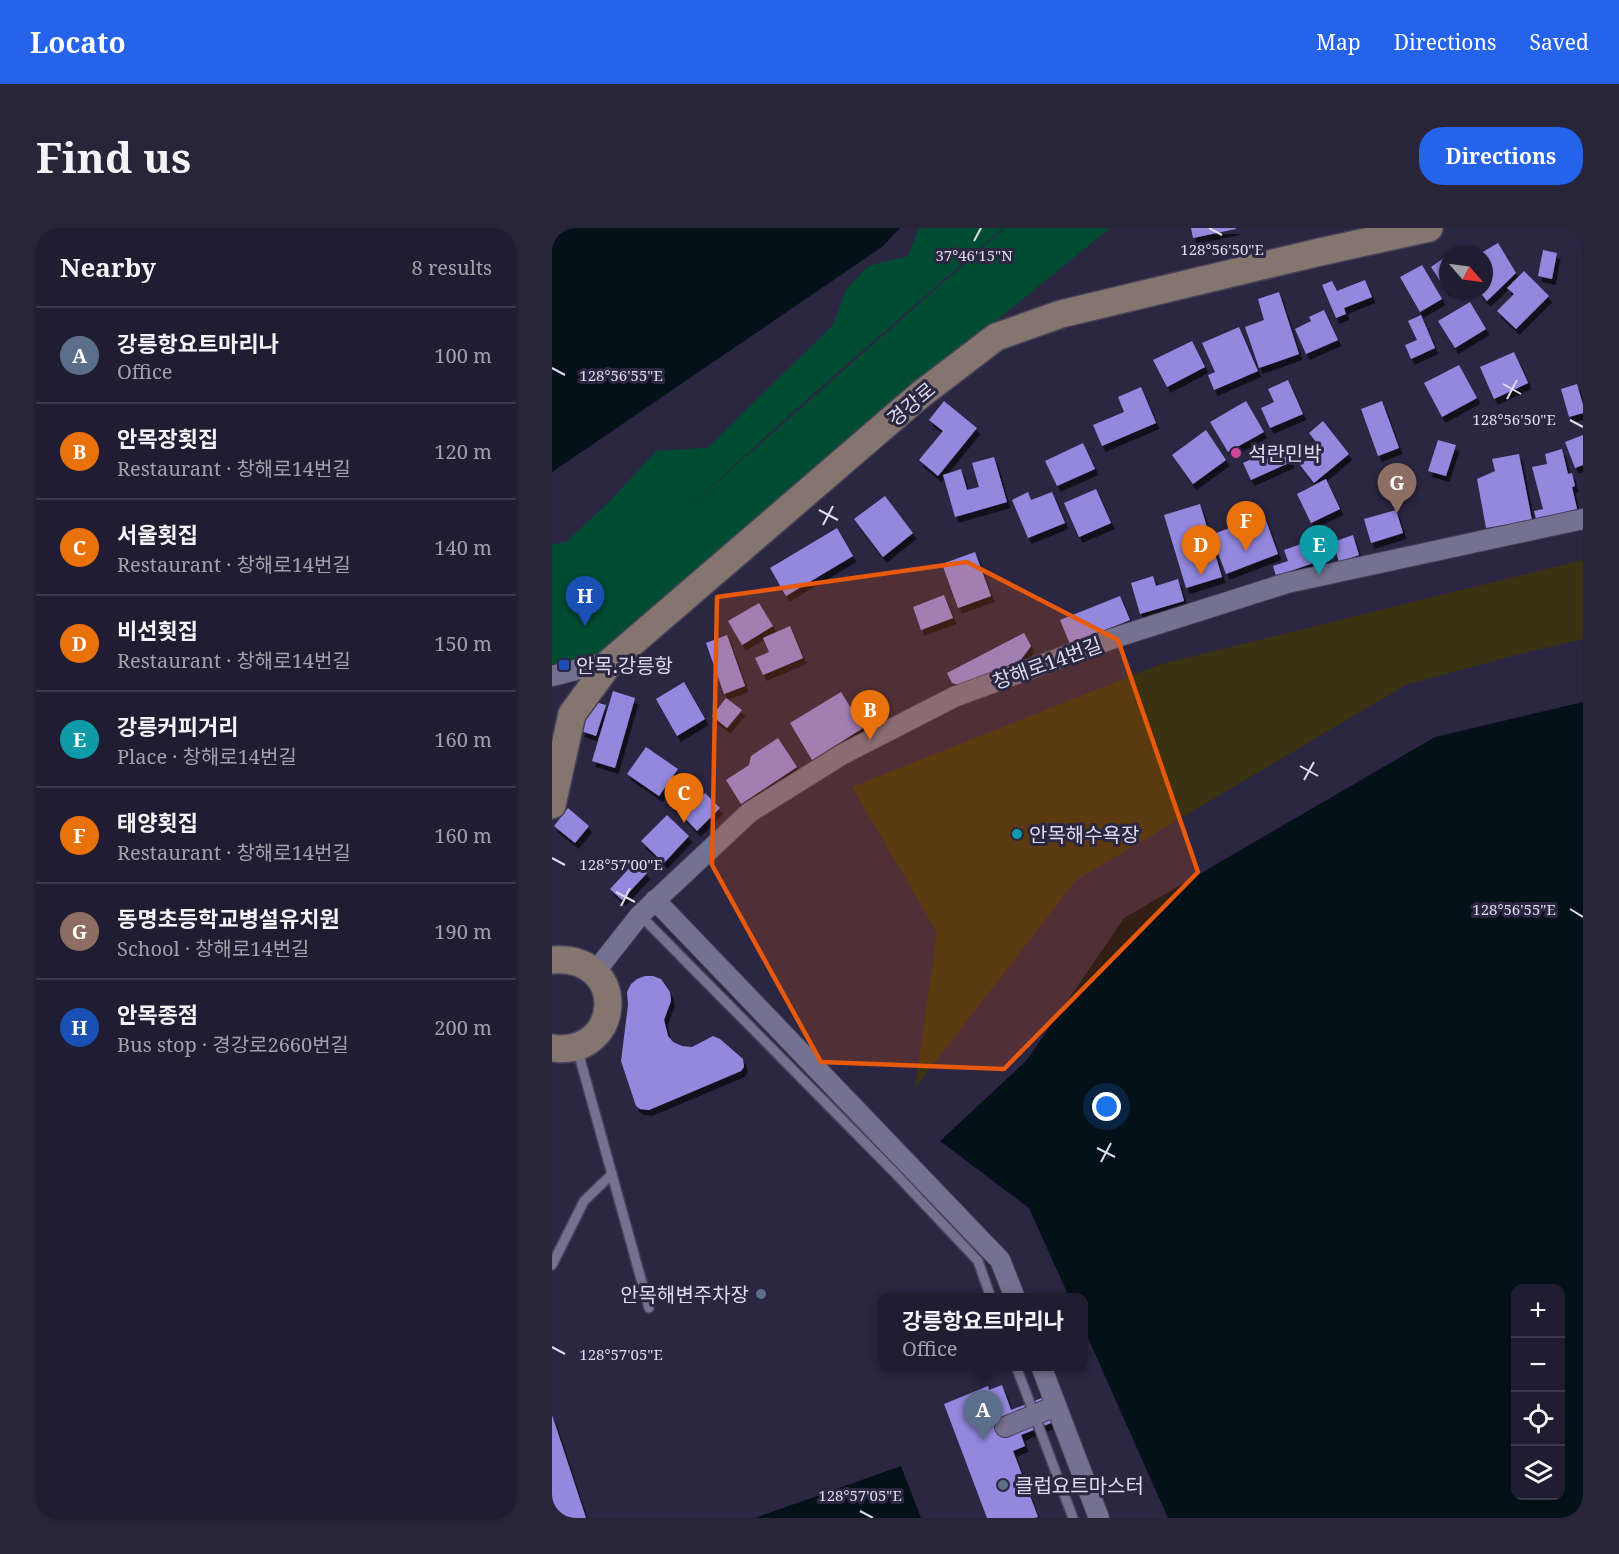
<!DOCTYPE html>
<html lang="en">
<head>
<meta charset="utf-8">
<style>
  :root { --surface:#201c31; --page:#282539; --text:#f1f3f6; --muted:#a2a1ab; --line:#3d3a4d; --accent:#2563eb }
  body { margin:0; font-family:"Noto Serif","Noto Sans KR",serif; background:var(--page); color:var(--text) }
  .controls { position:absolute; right:18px; bottom:18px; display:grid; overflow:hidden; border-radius:12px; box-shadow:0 2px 4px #0004 }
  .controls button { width:54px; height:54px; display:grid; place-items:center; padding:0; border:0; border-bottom:2px solid var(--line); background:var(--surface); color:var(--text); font:30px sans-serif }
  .compass { position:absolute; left:887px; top:18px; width:54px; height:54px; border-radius:50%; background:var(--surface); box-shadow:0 2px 4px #0004; rotate:118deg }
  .you { position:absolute; left:555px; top:879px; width:21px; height:21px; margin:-15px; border:4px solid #fff; border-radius:50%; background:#1a73e8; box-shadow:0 0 0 9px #1a73e833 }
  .badge { display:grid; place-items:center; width:39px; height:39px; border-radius:50%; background:var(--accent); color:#fff; font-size:20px; font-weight:700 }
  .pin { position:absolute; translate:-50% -50px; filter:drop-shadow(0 2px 3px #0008) }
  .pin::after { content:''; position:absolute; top:32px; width:21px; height:18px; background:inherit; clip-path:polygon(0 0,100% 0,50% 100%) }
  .popup { position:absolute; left:326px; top:1065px; width:210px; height:78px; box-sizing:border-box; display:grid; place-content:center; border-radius:12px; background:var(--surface); filter:drop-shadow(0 2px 4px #0005); font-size:20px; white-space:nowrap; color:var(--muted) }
  .popup b { font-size:22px; color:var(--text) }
  .popup::after { content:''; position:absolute; left:50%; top:100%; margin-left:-12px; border:12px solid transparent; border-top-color:var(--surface) }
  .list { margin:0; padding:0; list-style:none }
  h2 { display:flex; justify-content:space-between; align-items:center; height:78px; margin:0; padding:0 24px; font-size:26px }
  h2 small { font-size:20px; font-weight:400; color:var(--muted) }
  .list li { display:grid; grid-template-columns:39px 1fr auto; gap:18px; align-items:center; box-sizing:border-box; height:96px; padding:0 24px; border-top:2px solid var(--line) }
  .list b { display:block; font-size:22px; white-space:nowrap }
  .list p { margin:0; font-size:20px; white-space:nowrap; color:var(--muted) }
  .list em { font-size:20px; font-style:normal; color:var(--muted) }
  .icon { flex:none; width:33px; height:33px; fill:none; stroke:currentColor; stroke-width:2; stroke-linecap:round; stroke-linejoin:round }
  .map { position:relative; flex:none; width:1031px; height:1290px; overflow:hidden; border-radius:24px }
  header { display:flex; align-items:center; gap:36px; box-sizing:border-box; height:84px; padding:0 30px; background:var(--accent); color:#fff }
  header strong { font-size:28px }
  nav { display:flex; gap:33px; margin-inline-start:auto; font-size:21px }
  .intro { display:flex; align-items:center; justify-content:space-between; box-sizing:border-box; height:144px; padding:0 36px }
  h1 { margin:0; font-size:42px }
  .button { padding:15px 27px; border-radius:24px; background:var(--accent); color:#fff; font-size:21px; font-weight:700 }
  main { display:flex; gap:36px; padding:0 36px }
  aside { flex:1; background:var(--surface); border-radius:24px; box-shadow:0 2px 4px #0004 }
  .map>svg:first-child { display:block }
</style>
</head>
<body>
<header>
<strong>Locato</strong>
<nav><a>Map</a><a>Directions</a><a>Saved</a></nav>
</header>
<div class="intro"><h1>Find us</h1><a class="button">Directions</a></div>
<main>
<aside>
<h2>Nearby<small>8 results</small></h2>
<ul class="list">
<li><span class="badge" style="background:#5c6f8a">A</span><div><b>강릉항요트마리나</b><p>Office</p></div><em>100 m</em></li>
<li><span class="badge" style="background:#e8710a">B</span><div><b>안목장횟집</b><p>Restaurant · 창해로14번길</p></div><em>120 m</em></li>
<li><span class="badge" style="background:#e8710a">C</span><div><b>서울횟집</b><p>Restaurant · 창해로14번길</p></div><em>140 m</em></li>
<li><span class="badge" style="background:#e8710a">D</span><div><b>비선횟집</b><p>Restaurant · 창해로14번길</p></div><em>150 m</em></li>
<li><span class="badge" style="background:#0f9aa8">E</span><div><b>강릉커피거리</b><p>Place · 창해로14번길</p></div><em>160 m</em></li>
<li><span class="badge" style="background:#e8710a">F</span><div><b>태양횟집</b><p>Restaurant · 창해로14번길</p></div><em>160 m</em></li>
<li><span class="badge" style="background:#8d6e63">G</span><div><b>동명초등학교병설유치원</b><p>School · 창해로14번길</p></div><em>190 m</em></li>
<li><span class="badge" style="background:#1a4fb4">H</span><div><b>안목종점</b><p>Bus stop · 경강로2660번길</p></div><em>200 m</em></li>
</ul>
</aside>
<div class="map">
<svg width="1031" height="1290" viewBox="0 0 1031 1290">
  <defs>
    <filter id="shadow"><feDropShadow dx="3.5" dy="6" stdDeviation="0" flood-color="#0009"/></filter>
  </defs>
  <rect width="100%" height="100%" fill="#2b2641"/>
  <polygon fill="#004c33" points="367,0 451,0 253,173 122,292 453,0 558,0 341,177 57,424 0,444 0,316 14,314 58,273 104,223 155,220 281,97 294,62 316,38 356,28"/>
  <polygon fill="#3a3211" points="1031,332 1031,411 964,427 854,457 524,652 363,860 385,704 300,559 609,436"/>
  <g fill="#051119" fill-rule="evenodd">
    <polygon points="0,0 348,0 330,19 0,244"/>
    <path d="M1031,474V1290H616L532,1101V1070L517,1069L477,980L388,913L475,832L572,690L883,509ZM1008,1060V1268H963V1060Z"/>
    <polygon points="349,1238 369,1290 203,1290"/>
  </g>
  <g fill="#9388de" filter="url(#shadow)">
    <polygon points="639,0 684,0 684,1 641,10"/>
    <polygon points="946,15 964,45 935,73 927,63 932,63 932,43 936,39 932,27 929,25"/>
    <polygon points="991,22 1005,25 1000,51 986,48"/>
    <polygon points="892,30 896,37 896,61 894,62 879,39"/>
    <polygon points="870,37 890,71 868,84 848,49"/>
    <polygon points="972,43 997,68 964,101 945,83 962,66 955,60"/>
    <polygon points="813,52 820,69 792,80 794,86 784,90 770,57 780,53 785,63"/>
    <polygon points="727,64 747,126 707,140 693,99 712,92 706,71"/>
    <polygon points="918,74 934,101 903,120 886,93"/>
    <polygon points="772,82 786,112 754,126 743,101 759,93 757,89"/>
    <polygon points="869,87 883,120 859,131 853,117 865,112 856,93"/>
    <polygon points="687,99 706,143 662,162 656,147 663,144 650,115"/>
    <polygon points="640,113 653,139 615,159 601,132"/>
    <polygon points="962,124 976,155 942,171 928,139"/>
    <polygon points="907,137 925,170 890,189 872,155"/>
    <polygon points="736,152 751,186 718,200 709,180 722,174 716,161"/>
    <polygon points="1025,156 1031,177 1031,185 1017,189 1009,161"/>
    <polygon points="589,159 604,195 550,218 541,197 572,184 566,169"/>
    <polygon points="392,173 425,200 386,248 367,232 391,203 377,192"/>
    <polygon points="694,173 712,204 676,224 658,194"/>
    <polygon points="830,173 847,220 826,228 809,181"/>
    <polygon points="771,193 797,226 762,255 748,237 769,220 757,205"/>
    <polygon points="654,202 674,232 641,256 620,227"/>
    <polygon points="1031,207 1031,237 1023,240 1013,214"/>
    <polygon points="886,212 904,217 894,248 876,243"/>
    <polygon points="531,215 543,241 505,258 493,233"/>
    <polygon points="732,216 739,234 699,252 691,235"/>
    <polygon points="1010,221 1016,246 1020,245 1023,258 1020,259 1025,281 984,291 982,283 991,281 980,239 995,236 993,226"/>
    <polygon points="967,226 980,292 934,300 925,251 943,243 940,231"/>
    <polygon points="442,229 455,274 403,289 391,247 409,241 415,262 427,259 420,235"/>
    <polygon points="774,251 788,281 759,295 745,266"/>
    <polygon points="544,261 559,295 527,309 512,275"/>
    <polygon points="476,264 479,272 500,264 513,295 476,310 460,272"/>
    <polygon points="333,268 361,305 331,329 302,291"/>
    <polygon points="648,276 670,349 634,360 612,287"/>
    <polygon points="844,282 851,305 819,315 812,291"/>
    <polygon points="712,287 726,326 674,346 659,307"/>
    <polygon points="285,300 301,328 234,368 218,340"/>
    <polygon points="801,307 807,327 787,334 781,314"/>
    <polygon points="769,309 776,330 724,348 721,338 736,333 732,322"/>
    <polygon points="423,324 439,368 406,380 390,336"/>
    <polygon points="601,348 604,358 626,351 632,373 588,386 579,355"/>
    <polygon points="392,367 401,390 369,402 361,379"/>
    <polygon points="568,368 578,392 518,416 508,392"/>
    <polygon points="207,375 221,398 190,417 176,393"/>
    <polygon points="238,398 251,430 211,447 203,430 217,424 211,410"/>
    <polygon points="472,405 479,418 462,441 410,458 400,455 395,445"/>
    <polygon points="175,407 193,458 172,466 154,415"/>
    <polygon points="132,454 153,491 125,508 104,471"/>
    <polygon points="61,463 83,470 63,540 40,533"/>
    <polygon points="289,464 311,500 260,532 238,495"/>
    <polygon points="174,470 190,482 175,500 160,488"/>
    <polygon points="39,473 54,477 44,508 29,503"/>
    <polygon points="226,510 245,539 189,576 174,552 197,537 199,528"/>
    <polygon points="94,519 126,541 107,568 75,546"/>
    <polygon points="153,565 168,580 145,603 131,588"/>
    <polygon points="16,580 37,598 23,615 2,598"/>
    <polygon points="115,587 137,608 112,635 89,613"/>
    <polygon points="83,634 95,645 70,672 58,661"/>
    <polygon points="93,748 101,748 109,751 118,764 119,773 112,792 116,808 121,814 130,818 140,819 161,808 168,811 191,831 192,839 189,843 97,882 88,881 84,878 69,833 76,777 75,764 79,756 85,751"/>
    <polygon points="450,1157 459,1182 495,1168 504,1193 469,1207 473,1218 461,1223 486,1289 482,1290 435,1290 392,1176 436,1158 437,1162"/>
    <polygon points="0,1187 34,1290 4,1290 0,1278"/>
  </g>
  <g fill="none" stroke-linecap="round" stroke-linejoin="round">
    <g stroke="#48435a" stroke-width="12">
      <g id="lane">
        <polyline points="88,687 341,943 426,1033 439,1070"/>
        <polyline points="25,820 97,1080"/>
        <polyline points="0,1037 32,973 60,946"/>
        <polyline points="464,1138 521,1290"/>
      </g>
    </g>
    <g stroke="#48435a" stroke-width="22">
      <g id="street">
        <polyline points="0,448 59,433"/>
        <polyline points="103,672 448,1032 463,1070"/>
        <polyline points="43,744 88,687 198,584 291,526 402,469 562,410 735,355 1031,291"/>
        <polyline points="489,1138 547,1290"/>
        <polyline points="453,1199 504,1178"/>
      </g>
    </g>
    <g stroke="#48435a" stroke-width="30">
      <g id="secondary">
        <polyline points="0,577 20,486 59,433 368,167 444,109 509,86 768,24 877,0"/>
        <path d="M0,732C78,726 71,830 0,820"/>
      </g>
    </g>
    <use href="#lane" stroke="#757190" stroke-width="9"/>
    <use href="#street" stroke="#757190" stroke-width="20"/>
    <use href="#secondary" stroke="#84756e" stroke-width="27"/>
  </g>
  <path fill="#e8590c" fill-opacity="0.2" stroke="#e8590c" stroke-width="4.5" stroke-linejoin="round" d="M415,334L566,412L646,644L452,841L269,834L160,637L165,369Z"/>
  <path fill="none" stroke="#dddbed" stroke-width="2" d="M657,0L670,7M422,13L429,0M0,140L13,147M951,156L969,166M955,171L965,152M1018,192L1031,199M267,282L286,292M271,297L281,278M748,538L766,548M752,552L762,534M0,630L13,637M64,664L83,674M69,678L78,660M1018,681L1031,689M545,920L563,929M549,934L559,915M0,1119L13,1126M308,1283L321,1290"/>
  <circle fill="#d1479c" stroke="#2b2641" stroke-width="2" cx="684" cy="225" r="6"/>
  <rect fill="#1a4fb4" stroke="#2b2641" stroke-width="2" x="6" y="431" width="12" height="12" rx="3"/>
  <circle fill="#0f9aa8" stroke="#2b2641" stroke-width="2" cx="465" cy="606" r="6"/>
  <g fill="#5c6f8a" stroke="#2b2641" stroke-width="2">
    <circle cx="209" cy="1066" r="6"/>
    <circle cx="451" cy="1257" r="6"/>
  </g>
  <g text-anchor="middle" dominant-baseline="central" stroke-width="6" stroke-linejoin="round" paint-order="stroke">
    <g font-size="20" fill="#dddbed" stroke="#2b2641">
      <text transform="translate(359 176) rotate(-40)">경강로</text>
      <text transform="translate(495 435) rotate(-20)">창해로14번길</text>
    </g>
    <g font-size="20" fill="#dddbed" stroke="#2b2641" text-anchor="start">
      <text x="696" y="225">석란민박</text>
      <text x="24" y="437">안목.강릉항</text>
      <text x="477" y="606">안목해수욕장</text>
      <text x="197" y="1066" text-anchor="end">안목해변주차장</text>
      <text x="463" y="1257">클럽요트마스터</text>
    </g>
  </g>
  <g font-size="15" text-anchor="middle" fill="#dddbed" stroke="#2b2641" stroke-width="6" stroke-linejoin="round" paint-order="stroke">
    <text x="670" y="27">128°56'50"E</text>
    <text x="422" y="33">37°46'15"N</text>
    <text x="69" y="153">128°56'55"E</text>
    <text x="962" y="197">128°56'50"E</text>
    <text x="69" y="642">128°57'00"E</text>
    <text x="962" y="687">128°56'55"E</text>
    <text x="69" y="1132">128°57'05"E</text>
    <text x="308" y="1273">128°57'05"E</text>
  </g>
</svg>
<div class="controls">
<button>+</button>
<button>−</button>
<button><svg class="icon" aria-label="locate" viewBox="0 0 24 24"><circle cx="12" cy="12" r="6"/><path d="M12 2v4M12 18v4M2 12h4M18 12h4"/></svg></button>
<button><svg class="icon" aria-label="layers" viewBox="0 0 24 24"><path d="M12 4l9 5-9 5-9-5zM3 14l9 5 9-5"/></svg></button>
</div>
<svg class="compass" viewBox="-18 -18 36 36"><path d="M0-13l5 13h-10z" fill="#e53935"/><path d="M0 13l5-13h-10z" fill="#a2a1ab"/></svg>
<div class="you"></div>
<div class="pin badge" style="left:431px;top:1212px;background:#5c6f8a">A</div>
<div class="popup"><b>강릉항요트마리나</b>Office</div>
<div class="pin badge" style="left:318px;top:512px;background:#e8710a">B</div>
<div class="pin badge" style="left:132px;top:595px;background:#e8710a">C</div>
<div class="pin badge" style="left:649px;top:347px;background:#e8710a">D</div>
<div class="pin badge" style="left:767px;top:347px;background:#0f9aa8">E</div>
<div class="pin badge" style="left:694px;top:323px;background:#e8710a">F</div>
<div class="pin badge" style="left:845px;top:285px;background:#8d6e63">G</div>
<div class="pin badge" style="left:33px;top:398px;background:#1a4fb4">H</div>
</div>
</main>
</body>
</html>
